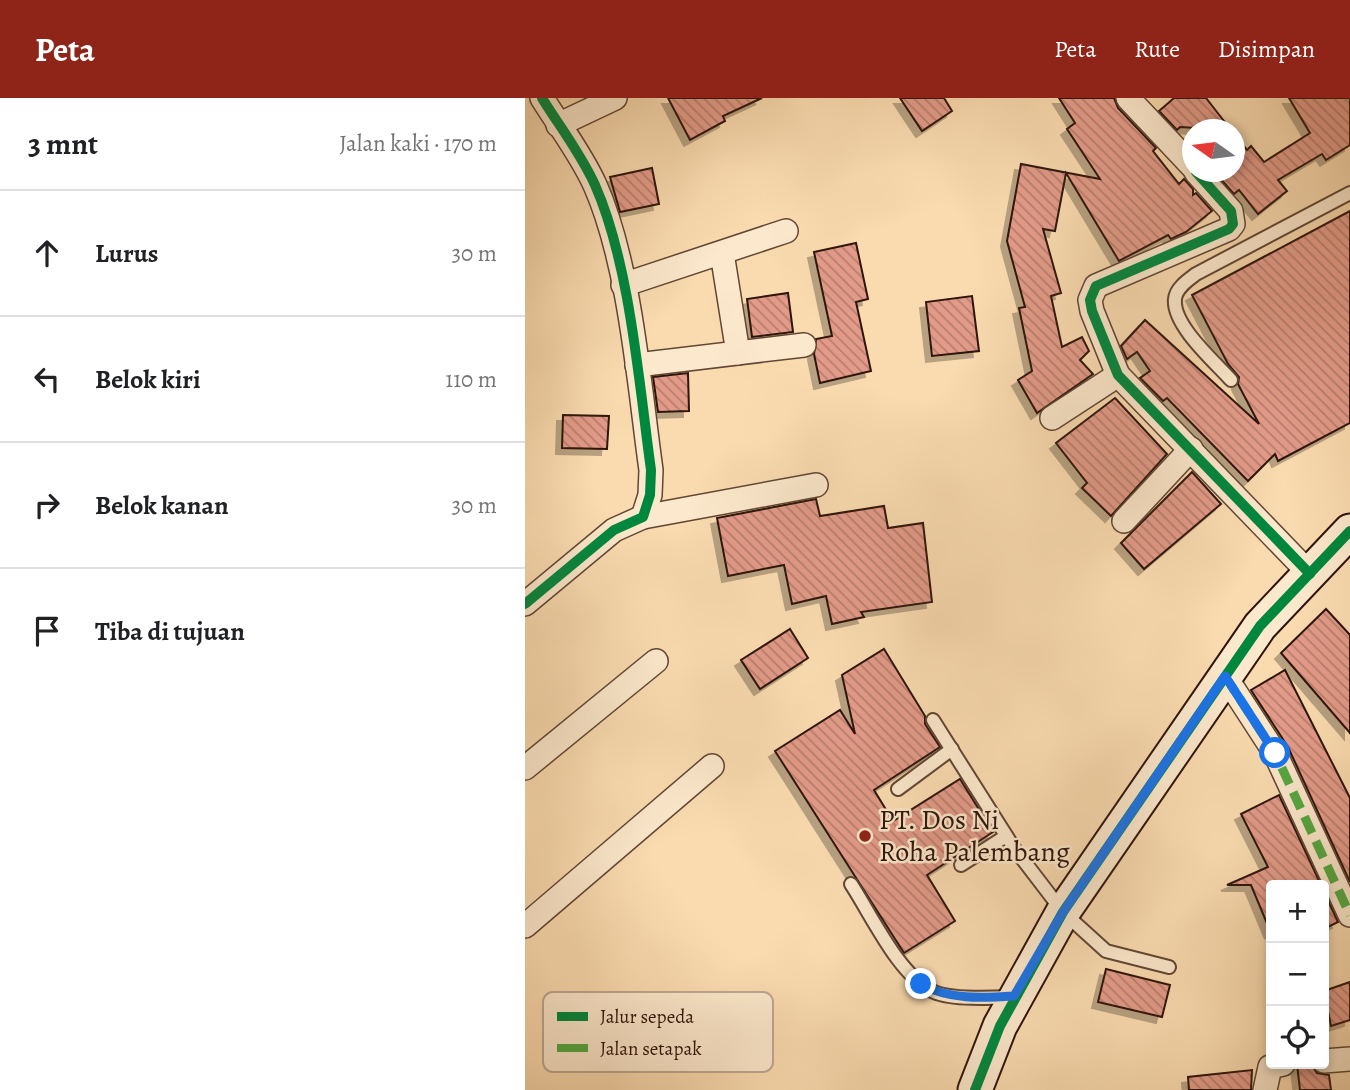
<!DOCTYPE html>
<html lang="id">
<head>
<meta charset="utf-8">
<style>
  :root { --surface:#fff; --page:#f6f6f6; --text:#202124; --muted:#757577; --line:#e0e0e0; --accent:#8f2418 }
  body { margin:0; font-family:Alegreya,serif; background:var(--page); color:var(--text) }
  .controls { position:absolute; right:21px; bottom:21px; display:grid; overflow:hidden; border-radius:7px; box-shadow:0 4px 10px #0003 }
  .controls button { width:63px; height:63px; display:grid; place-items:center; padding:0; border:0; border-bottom:2px solid var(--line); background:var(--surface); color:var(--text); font:35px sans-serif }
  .compass { position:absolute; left:657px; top:21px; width:63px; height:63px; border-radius:50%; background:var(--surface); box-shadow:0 4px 10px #0003; rotate:284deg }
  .stop { position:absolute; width:21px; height:21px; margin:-16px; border:5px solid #1a73e8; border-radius:50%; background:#fff }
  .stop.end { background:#1a73e8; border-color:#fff; box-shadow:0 2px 7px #0008 }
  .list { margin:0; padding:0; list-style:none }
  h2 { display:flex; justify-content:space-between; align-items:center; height:91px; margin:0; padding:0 28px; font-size:30px }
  h2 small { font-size:23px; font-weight:400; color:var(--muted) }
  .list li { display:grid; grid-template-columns:46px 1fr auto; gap:21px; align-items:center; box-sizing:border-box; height:126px; padding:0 28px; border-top:2px solid var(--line) }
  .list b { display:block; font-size:26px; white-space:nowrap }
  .list em { font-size:23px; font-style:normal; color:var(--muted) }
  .icon { flex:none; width:38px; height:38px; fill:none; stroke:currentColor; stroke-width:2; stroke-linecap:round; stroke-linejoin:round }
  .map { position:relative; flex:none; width:825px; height:992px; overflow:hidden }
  header { display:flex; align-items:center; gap:42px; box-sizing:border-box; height:98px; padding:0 35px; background:var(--accent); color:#fff }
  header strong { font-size:33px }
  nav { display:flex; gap:38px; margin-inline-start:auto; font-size:24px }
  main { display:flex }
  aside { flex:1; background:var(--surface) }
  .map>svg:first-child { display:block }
</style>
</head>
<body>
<header>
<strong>Peta</strong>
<nav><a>Peta</a><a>Rute</a><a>Disimpan</a></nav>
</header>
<main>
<aside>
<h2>3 mnt<small>Jalan kaki · 170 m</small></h2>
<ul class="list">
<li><svg class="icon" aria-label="ahead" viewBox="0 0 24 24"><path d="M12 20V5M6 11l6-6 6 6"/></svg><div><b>Lurus</b></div><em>30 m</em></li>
<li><svg class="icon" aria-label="left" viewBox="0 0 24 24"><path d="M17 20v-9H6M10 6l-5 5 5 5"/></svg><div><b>Belok kiri</b></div><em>110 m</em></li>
<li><svg class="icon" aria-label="right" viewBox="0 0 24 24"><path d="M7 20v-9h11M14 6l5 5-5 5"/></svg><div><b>Belok kanan</b></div><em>30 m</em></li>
<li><svg class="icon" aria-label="arrive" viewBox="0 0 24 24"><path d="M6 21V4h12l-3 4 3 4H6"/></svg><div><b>Tiba di tujuan</b></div></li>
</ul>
</aside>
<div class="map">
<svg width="825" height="992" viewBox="0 0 825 992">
  <defs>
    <pattern id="building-back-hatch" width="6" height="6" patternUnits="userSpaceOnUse" patternTransform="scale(1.75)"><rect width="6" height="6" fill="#e39b89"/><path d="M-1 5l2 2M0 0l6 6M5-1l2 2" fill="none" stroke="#b87d6e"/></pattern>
    <filter id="shadow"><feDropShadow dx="-6" dy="6" stdDeviation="0" flood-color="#0004"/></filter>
  </defs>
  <rect width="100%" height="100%" fill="#fadbb0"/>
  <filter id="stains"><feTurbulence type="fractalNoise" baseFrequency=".00286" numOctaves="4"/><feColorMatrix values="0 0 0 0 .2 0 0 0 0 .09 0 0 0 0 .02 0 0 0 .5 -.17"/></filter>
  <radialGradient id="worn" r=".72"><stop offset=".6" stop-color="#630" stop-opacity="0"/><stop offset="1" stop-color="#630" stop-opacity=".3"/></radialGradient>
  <g fill="url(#building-back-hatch)" stroke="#2e140a" stroke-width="2" filter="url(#shadow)">
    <polygon points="143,0 237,0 198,18 200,23 165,42"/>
    <polygon points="375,0 419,0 427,13 397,33"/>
    <polygon points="534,0 589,0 593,10 631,50 628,53 654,86 659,81 668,91 668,97 671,95 687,113 661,134 646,141 643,137 594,163 541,75 530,133 518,131 536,195 526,198 537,249 557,239 564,253 555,262 568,276 512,315 493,282 507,273 494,210 500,209 482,143 496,66 575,81 542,31 550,25"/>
    <polygon points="649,0 681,0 706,32 655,29 652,32 634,13"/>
    <polygon points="764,0 825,0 825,47 801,62 797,56 753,82 762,93 733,116 714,92 709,96 692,77 696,74 710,74 710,36 722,52 726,48 739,64 785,35"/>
    <polygon points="127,70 134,106 95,114 85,79"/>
    <polygon points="825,113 825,325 753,363 750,356 723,383 642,300 638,303 615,280 625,273 612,254 602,261 596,248 620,222 734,326 713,286 714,279 703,266 667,197"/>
    <polygon points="331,145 343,201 331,204 346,273 295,285 289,256 291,241 307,238 289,154"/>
    <polygon points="263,195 268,234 227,239 222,201"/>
    <polygon points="447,198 454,253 407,258 401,204"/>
    <polygon points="163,275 164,313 133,314 128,279"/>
    <polygon points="590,300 642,356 586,418 557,390 562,385 531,345"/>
    <polygon points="38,317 84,318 82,351 37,350"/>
    <polygon points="667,374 696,406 619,471 596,445"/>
    <polygon points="291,401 295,418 359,408 363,430 398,425 407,504 336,514 339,519 307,526 301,498 267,506 259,467 203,478 192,420"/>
    <polygon points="801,511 825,537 825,635 756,555"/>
    <polygon points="265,531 283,560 235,591 216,562"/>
    <polygon points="359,551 400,618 400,626 415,649 349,692 368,723 435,681 468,734 402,777 430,823 379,855 250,653 315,612 330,636 317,577"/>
    <polygon points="760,572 825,700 825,784 763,649 726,592"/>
    <polygon points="754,697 796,787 746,787 746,835 726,787 702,787 743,769 716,716"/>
    <polygon points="799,794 813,824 799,831"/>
    <polygon points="581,871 645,887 637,919 573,904"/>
    <polygon points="825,884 825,922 806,928 799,893"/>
    <polygon points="772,966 786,966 792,975 804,977 806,992 775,992"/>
    <polygon points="727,972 726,992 664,992 663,979"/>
  </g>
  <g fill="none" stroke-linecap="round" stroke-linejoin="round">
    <g stroke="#614634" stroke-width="16">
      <g id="lane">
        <path d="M706,282C690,264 647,227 650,201C651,190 663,182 671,176L825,95"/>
        <polyline points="408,622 489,750 538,814 581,853 644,869"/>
        <polyline points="373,691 427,651"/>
        <polyline points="436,767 481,738"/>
        <path d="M326,786C347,818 374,878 409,894C427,902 466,900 486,899"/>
      </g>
    </g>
    <g stroke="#614634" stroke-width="26">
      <g id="street">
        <polyline points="603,0 668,69"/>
        <polyline points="33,27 90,0"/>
        <polyline points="671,74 706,113 708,126 704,131 571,188 565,202 567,213 593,277 785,476"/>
        <polyline points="197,155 213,255"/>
        <polyline points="98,187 261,133"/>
        <polyline points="112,267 279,247"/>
        <polyline points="527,320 593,277"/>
        <polyline points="118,419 291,387"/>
        <polyline points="599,423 666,351"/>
        <path d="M0,506L89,432L118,419L125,397L126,372C114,286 105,166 70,87C56,56 35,29 17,0"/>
        <polyline points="700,578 750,655 825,817"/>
        <polyline points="0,670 131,563"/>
        <polyline points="0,828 187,668"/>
        <polyline points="799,963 825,961"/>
        <polyline points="740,992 745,969 758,966"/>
      </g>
    </g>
    <g stroke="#2e140a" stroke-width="37">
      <polyline id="secondary" points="450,992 475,928 538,814 735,528 825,433"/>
    </g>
    <use href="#lane" stroke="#fce8cc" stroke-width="12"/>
    <use href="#street" stroke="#fce8cc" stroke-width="23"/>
    <use href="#secondary" stroke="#fce8cc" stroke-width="33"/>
    <polyline stroke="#54a841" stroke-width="9" stroke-dasharray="18 9" stroke-linecap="butt" points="700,578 750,655 825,817"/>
    <g stroke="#fce8cc" stroke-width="15">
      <g id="cycleway">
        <polyline points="671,74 706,113 708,126 704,131 571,188 565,202 567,213 593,277 785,476"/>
        <path d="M0,506L89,432L118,419L125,397L126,372C114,286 105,166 70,87C56,56 35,29 17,0"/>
        <polyline points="450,992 475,928 538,814 735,528 825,433"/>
      </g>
    </g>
    <use href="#cycleway" stroke="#00873e" stroke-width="10"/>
  </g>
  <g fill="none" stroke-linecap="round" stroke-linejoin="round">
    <path stroke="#1a73e8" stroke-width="9" d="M396,886C423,902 458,900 489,898L538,814L700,578L750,655"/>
  </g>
  <circle fill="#8f2418" stroke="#fce8cc" stroke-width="2.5" cx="340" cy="738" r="7"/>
  <g text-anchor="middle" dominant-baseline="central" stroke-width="5" stroke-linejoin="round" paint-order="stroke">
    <g font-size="28" fill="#2e140a" stroke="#fce8cc" text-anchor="start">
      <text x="354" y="722">PT. Dos Ni<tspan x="354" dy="32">Roha Palembang</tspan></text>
    </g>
  </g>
  <rect x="18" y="894" width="230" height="80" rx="10" fill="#fce8cc" stroke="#bea892" stroke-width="2"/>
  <rect x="32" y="914" width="31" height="9" fill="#00873e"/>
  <rect x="32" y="946" width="31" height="8" fill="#54a841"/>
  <g font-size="19" fill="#2e140a">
    <text x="75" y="925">Jalur sepeda</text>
    <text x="75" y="957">Jalan setapak</text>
  </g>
  <rect width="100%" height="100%" filter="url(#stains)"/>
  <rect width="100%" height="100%" fill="url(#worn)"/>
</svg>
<div class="controls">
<button>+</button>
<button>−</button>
<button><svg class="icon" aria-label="locate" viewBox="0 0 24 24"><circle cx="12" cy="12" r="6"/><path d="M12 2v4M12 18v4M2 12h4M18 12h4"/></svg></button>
</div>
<svg class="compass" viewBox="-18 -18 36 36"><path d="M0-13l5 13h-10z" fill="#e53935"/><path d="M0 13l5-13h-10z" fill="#757577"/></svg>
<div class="stop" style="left:750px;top:655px"></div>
<div class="stop end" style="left:396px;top:886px"></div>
</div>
</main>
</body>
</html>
